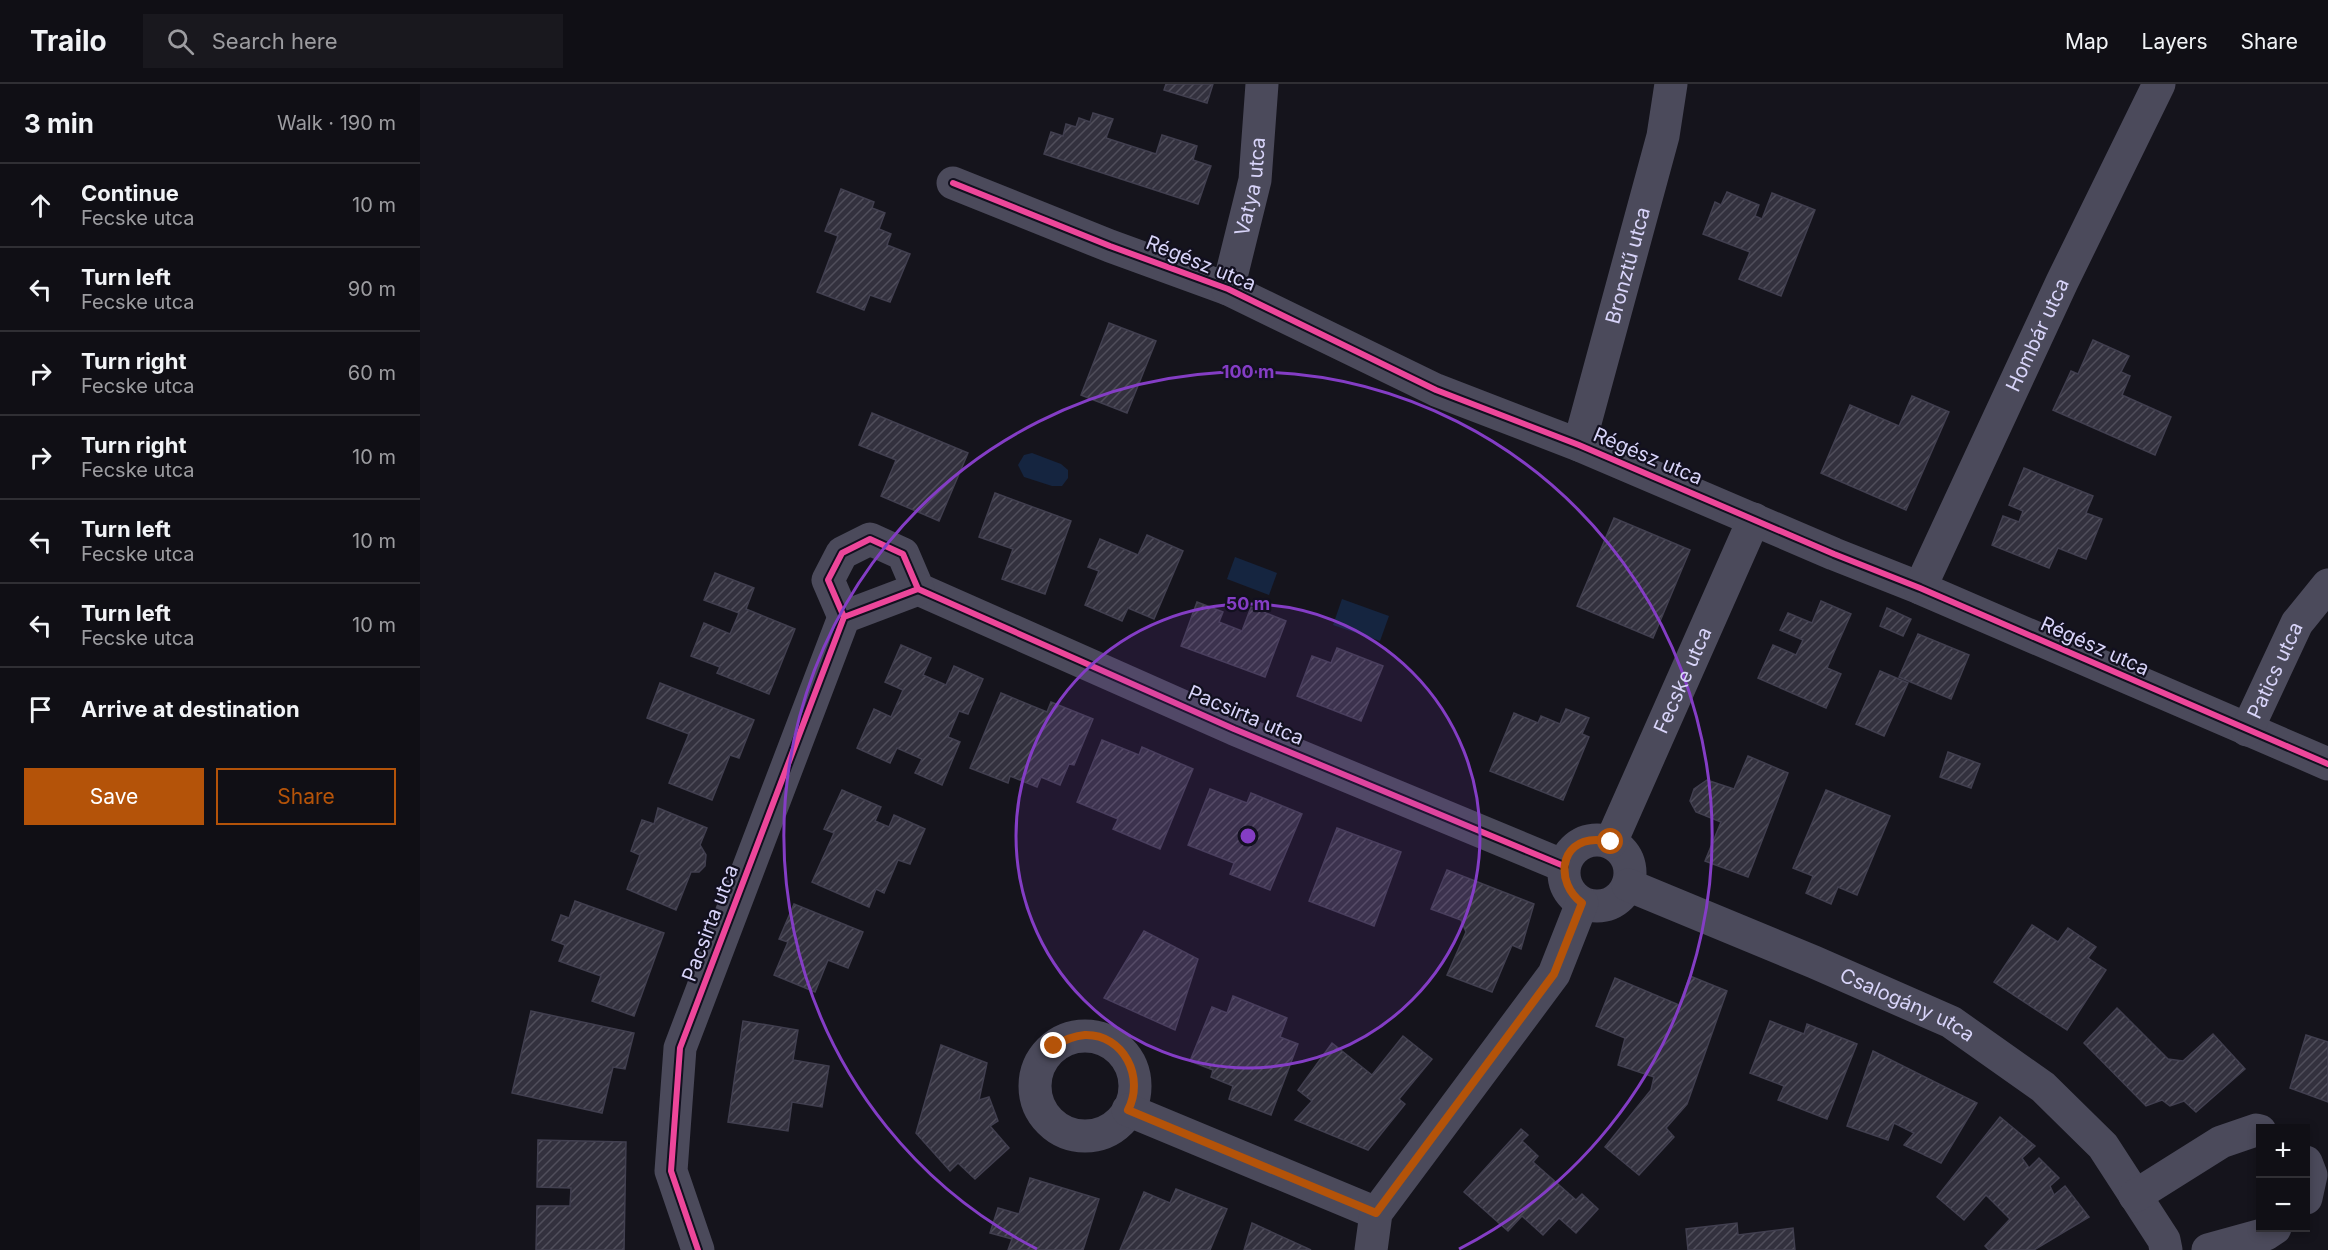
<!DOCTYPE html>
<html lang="en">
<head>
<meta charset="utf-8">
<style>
  :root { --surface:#100f15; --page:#19181e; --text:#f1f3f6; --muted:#9c9ca0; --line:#302f34; --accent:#b45309 }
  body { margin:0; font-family:Inter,sans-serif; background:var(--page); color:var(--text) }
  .controls { position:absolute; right:18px; bottom:18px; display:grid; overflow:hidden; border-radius:0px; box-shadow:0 3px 9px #0003 }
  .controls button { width:54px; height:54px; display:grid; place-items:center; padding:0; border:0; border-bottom:2px solid var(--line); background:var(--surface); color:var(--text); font:30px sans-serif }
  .stop { position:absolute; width:18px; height:18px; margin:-14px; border:4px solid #b45309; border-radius:50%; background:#fff }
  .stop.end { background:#b45309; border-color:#fff; box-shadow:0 2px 6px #0008 }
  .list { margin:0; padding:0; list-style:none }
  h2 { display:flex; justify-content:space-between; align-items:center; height:78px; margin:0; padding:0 24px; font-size:26px }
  h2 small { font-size:20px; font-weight:400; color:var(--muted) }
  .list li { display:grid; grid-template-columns:39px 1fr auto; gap:18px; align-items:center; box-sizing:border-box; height:84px; padding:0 24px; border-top:2px solid var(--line) }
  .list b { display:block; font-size:22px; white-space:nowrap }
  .list p { margin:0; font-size:20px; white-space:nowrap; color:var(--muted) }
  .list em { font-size:20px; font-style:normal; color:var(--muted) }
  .actions { display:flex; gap:12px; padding:18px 24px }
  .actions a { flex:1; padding:14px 0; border:2px solid var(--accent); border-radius:0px; text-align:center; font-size:21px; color:var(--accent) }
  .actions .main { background:var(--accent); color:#fff }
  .icon { flex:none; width:33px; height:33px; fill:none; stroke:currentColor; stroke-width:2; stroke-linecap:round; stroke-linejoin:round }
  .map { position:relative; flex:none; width:1908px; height:1166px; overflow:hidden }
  header { display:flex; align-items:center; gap:36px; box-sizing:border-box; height:84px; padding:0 30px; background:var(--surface); border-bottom:2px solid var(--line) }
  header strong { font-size:28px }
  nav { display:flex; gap:33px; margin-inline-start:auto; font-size:21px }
  .search { width:420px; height:54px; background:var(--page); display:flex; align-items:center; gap:15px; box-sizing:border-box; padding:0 21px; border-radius:0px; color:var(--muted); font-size:22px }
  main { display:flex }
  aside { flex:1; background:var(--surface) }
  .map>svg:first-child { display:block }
</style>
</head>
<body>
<header>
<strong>Trailo</strong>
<div class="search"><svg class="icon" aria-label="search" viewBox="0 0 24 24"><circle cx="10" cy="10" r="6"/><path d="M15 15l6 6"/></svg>Search here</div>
<nav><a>Map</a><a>Layers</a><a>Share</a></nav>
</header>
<main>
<aside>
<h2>3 min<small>Walk · 190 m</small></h2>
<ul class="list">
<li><svg class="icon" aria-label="ahead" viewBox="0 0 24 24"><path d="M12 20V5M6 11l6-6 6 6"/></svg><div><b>Continue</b><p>Fecske utca</p></div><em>10 m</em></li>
<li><svg class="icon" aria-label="left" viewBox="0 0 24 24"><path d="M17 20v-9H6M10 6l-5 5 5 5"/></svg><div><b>Turn left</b><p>Fecske utca</p></div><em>90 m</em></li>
<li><svg class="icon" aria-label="right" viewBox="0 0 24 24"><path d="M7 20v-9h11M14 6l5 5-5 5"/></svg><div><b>Turn right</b><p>Fecske utca</p></div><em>60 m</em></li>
<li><svg class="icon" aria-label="right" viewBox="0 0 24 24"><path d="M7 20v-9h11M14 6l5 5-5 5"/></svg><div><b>Turn right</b><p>Fecske utca</p></div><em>10 m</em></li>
<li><svg class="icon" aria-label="left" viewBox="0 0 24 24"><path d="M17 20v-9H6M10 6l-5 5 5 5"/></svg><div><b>Turn left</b><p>Fecske utca</p></div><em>10 m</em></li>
<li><svg class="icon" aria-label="left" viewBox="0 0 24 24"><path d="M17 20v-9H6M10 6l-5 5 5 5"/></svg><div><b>Turn left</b><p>Fecske utca</p></div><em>10 m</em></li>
<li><svg class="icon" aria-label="arrive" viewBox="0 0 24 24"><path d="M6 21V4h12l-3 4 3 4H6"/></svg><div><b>Arrive at destination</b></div></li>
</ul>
<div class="actions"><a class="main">Save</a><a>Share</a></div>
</aside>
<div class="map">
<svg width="1908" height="1166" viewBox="0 0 1908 1166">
  <defs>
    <pattern id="building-hatch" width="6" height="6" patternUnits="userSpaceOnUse" patternTransform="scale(1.5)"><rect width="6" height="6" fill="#33313e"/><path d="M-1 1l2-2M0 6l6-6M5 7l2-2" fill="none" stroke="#504e5b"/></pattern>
  </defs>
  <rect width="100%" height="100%" fill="#15141c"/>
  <g fill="#152540">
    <polygon points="612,369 641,380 648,386 648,394 642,402 632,402 604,393 598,381 604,371"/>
    <polygon points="815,473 857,489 849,511 807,495"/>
    <polygon points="922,515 969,532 960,557 913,541"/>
  </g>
  <g fill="url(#building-hatch)" stroke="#413f4f" stroke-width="1.5">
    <polygon points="746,0 793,0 787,19 744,6"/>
    <polygon points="673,29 693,35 686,54 736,70 742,51 777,62 773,76 791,82 778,120 624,70 631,48 643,52 646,40 656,43 659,34 670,38"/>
    <polygon points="421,105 454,118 452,124 465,129 459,145 471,150 467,161 490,170 470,218 450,211 444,226 397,208 418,152 405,147"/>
    <polygon points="1307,108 1339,121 1335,132 1342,135 1352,109 1395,126 1361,212 1319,195 1330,168 1283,150 1295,118 1301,121"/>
    <polygon points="689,239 736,257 707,329 661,311"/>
    <polygon points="1673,256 1709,272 1701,288 1710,292 1702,311 1751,333 1735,371 1633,326 1651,287 1658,290"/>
    <polygon points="1492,312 1529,328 1486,426 1401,389 1430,321 1479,342"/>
    <polygon points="452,329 548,369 519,437 461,412 476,376 439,361"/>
    <polygon points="1604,384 1673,412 1666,429 1682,435 1666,475 1638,464 1629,484 1572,461 1583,432 1599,438 1603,427 1589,421"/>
    <polygon points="575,409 651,437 625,510 582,495 593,465 559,453"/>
    <polygon points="1194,434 1270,466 1233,554 1157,522"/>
    <polygon points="727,451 763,467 734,535 708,524 702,537 665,521 679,487 668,483 680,455 718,471"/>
    <polygon points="295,489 334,504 326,525 375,545 349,610 297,589 300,583 271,572 284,539 310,550 319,529 284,516"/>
    <polygon points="1401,517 1431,530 1407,584 1421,590 1406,624 1338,594 1353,561 1376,571 1383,556 1360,546 1368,529 1392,539"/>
    <polygon points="777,518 803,528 799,538 822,547 831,523 866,537 845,593 761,562"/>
    <polygon points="1467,524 1491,535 1483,552 1460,542"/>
    <polygon points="1498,550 1549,571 1531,615 1479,593"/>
    <polygon points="481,561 511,574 503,591 526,601 534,582 563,595 548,630 539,627 528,653 540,658 522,701 495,689 502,675 477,664 470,679 437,664 454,625 471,633 483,606 465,598"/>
    <polygon points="917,564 963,582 941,637 877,612 892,572 911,579"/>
    <polygon points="1460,587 1488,599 1464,652 1436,640"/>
    <polygon points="240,599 334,636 319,674 310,671 292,716 249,699 269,650 227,634"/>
    <polygon points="581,609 627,628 631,618 673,635 654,681 649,680 640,701 621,693 617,703 590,692 588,699 550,684"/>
    <polygon points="1146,625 1169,634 1162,650 1169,653 1143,716 1070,687 1094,629 1118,639 1121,632 1140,640"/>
    <polygon points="682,656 719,671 722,663 773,685 740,765 693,745 698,735 657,718"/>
    <polygon points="1528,668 1560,680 1551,704 1520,693"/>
    <polygon points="1328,672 1368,689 1328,793 1285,777 1301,738 1276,728 1270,717 1274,705 1287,696 1314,705"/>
    <polygon points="790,705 827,719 831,709 882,730 850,806 810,790 814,779 768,761"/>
    <polygon points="422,706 461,723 455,737 469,743 474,731 505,745 490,780 478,776 464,809 456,805 449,823 392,798 414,749 404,745"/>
    <polygon points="1406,706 1470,732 1437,811 1418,803 1411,820 1386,809 1393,792 1373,784"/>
    <polygon points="238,724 287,744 280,761 286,771 285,782 279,788 271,788 256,826 207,805 220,771 211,767 222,736 234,740"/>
    <polygon points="917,744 981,768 954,842 889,817"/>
    <polygon points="1027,786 1114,820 1101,865 1092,861 1072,908 1027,891 1046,848 1041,836 1011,825"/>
    <polygon points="155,817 244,849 214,932 172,917 181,892 139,877 145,861 132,856 141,831 149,834"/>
    <polygon points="374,820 443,848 428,884 408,876 395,908 354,891 368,858 359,855"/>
    <polygon points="1612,841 1638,858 1648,844 1676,863 1668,874 1686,886 1647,946 1574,898"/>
    <polygon points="724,847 778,875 755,946 684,914"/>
    <polygon points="1270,892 1307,907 1267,1020 1246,1044 1254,1053 1219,1091 1185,1063 1231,1006 1234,993 1198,981 1205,954 1176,942 1195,894 1259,921"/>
    <polygon points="813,912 867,934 860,953 878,960 851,1031 809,1015 813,1002 791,993 793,986 770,977 792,923 807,929"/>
    <polygon points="1697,924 1748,975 1763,977 1793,950 1825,985 1776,1028 1764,1017 1750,1022 1742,1016 1726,1022 1664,959"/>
    <polygon points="111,927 214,949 205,985 193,983 182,1029 92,1009"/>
    <polygon points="323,937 378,946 373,976 409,982 402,1023 372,1018 368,1047 308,1038"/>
    <polygon points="1350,937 1384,950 1387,940 1437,960 1407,1035 1358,1016 1364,1002 1330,989"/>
    <polygon points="1886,951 1908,958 1908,1018 1870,1004"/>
    <polygon points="983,952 1012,975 979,1015 985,1020 948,1066 875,1036 892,1017 878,1006 912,959 952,991"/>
    <polygon points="521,961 567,979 559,1016 569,1013 578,1037 570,1042 589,1064 555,1095 538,1079 530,1087 496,1049"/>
    <polygon points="1453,967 1557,1019 1521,1079 1484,1061 1494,1049 1474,1039 1468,1056 1427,1042"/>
    <polygon points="1580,1033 1615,1062 1602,1074 1609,1084 1619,1074 1639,1094 1630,1102 1634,1111 1645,1102 1669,1133 1614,1166 1569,1166 1565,1162 1590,1135 1566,1111 1544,1136 1517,1113"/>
    <polygon points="1101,1045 1108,1051 1102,1057 1118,1072 1113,1078 1156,1116 1162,1110 1178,1125 1156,1149 1139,1134 1123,1151 1102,1132 1088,1147 1044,1108"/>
    <polygon points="118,1056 206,1058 204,1166 116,1166 117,1122 150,1122 151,1104 117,1103"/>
    <polygon points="610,1094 679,1115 663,1166 588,1166 592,1155 570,1149 578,1124 599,1130"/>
    <polygon points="756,1105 807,1125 790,1166 700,1166 724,1108 750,1119"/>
    <polygon points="832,1139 891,1166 824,1166"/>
    <polygon points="1317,1139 1318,1151 1373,1144 1375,1166 1268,1166 1266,1145"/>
  </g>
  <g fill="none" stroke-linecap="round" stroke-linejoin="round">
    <g stroke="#4b4a5b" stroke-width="33">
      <polyline points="533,99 690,162 808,205 1016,306 1159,361 1414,470 1500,504 1908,680"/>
      <path id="s1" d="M808,205L835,96L842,0"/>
      <path id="s2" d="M1159,361L1243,52L1251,0"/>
      <path id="s3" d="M1500,504L1642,198L1739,0"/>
      <polyline points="424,533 408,496 422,469 450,455 483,470 498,505 814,645 1144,782"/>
      <path id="s4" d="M1827,646L1877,539L1908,501"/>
      <circle cx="1177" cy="789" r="33"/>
      <path id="s5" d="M1191,758L1334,435"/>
      <path id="s6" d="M1208,801L1394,878L1531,938L1623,1003L1683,1062L1744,1156L1746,1166"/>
      <circle cx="665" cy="1002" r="50"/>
      <polyline points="708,1026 956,1129"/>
      <polyline points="1886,1078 1891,1091 1886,1114"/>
      <polyline points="1715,1112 1801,1058 1836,1046 1840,1047"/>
      <polyline points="278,1166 251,1087 260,964 424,533 498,505"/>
      <polyline points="951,1166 956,1129 1134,890 1162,819"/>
      <polyline points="1788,1166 1846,1150 1855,1144"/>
    </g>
    <g stroke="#12101f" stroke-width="10">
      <g id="cycleway">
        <polyline points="533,99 690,162 808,205 1016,306 1159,361 1414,470 1500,504 1908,680"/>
        <polyline points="424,533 408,496 422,469 450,455 483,470 498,505 814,645 1144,782"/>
        <polyline points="278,1166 251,1087 260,964 424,533 498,505"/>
      </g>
    </g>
    <use href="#cycleway" stroke="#ed469a" stroke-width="6"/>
  </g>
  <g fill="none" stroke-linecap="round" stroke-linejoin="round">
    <path stroke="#b45309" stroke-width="8" d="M634,962C644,956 653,952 665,951C704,950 725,994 708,1026L956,1129L1134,890L1162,819C1135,799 1139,756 1176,756C1181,756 1186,758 1191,758"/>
  </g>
  <circle cx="828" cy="752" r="232" fill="#843dc5" fill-opacity=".12"/>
  <g fill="none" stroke="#843dc5" stroke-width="3">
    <circle cx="828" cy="752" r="232"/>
    <path d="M617 1165A464 464 0 1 1 1039 1165"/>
  </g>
  <g text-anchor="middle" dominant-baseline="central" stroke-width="4.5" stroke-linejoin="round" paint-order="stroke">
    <g font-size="20" fill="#d8d4f9" stroke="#12101f">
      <text stroke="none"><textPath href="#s1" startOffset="105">Vatya utca</textPath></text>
      <text transform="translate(781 179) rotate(22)">Régész utca</text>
      <text stroke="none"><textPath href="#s2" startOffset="186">Bronztű utca</textPath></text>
      <text stroke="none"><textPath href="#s3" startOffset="279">Hombár utca</textPath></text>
      <text transform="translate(1228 372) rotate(23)">Régész utca</text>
      <text transform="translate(1675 562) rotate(24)">Régész utca</text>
      <text stroke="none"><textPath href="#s4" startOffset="66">Patics utca</textPath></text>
      <text stroke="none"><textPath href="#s5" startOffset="177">Fecske utca</textPath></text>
      <text transform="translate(826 631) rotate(23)">Pacsirta utca</text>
      <text transform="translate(290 839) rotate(-69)">Pacsirta utca</text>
      <text stroke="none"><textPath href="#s6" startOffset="304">Csalogány utca</textPath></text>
    </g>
  </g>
  <circle cx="828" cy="752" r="9" fill="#843dc5" stroke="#12101f" stroke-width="3"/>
  <g font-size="18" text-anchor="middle" font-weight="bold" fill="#843dc5" stroke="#12101f" stroke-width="4.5" stroke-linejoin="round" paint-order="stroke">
    <text x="828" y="294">100 m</text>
    <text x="828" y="526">50 m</text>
  </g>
</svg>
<div class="controls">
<button>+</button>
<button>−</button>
</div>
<div class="stop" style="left:1191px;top:758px"></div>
<div class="stop end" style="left:634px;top:962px"></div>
</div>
</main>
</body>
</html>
